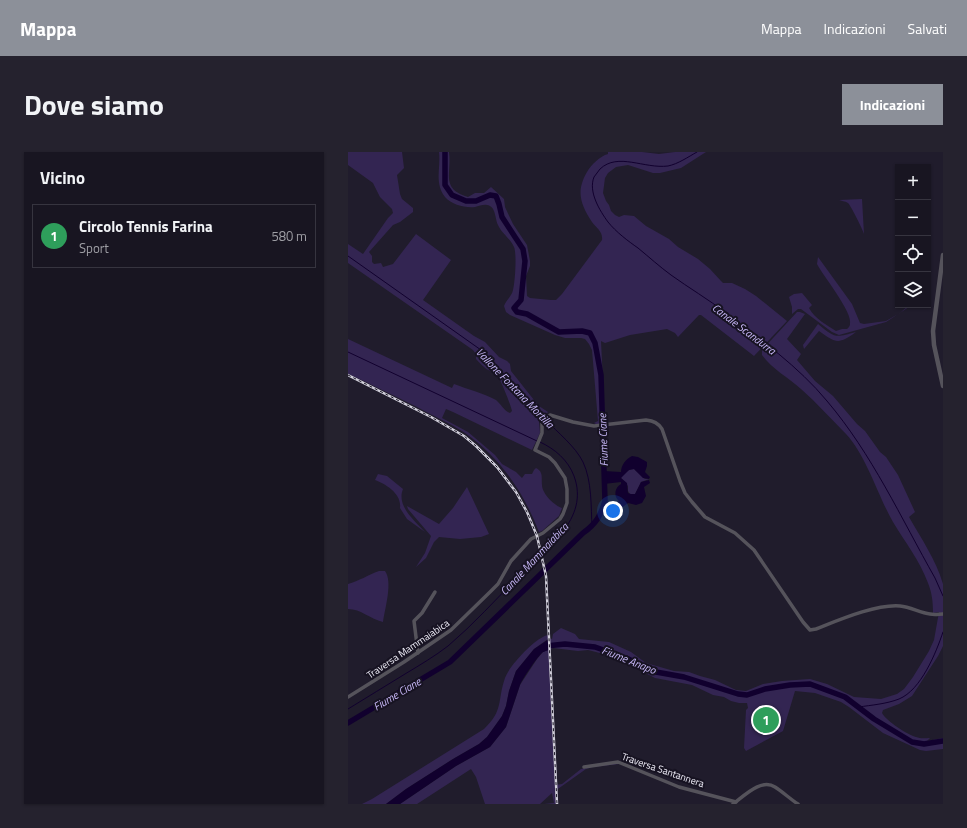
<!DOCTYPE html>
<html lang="it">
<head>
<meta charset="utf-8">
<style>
  :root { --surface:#181521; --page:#25222e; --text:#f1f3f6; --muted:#9f9fa5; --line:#36343f; --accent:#8c9099 }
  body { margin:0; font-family:"Titillium Web",sans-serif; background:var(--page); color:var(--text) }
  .controls { position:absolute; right:12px; top:12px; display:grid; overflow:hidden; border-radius:0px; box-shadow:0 1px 3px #0004 }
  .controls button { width:36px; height:36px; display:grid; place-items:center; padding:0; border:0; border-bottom:1px solid var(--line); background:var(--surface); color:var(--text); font:20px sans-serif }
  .you { position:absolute; left:265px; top:359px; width:14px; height:14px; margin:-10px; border:3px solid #fff; border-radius:50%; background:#1a73e8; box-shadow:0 0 0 6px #1a73e833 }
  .badge { display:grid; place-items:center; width:26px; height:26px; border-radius:50%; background:var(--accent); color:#fff; font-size:13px; font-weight:700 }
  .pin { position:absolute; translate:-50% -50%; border:2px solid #fff; box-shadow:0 1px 4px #0006 }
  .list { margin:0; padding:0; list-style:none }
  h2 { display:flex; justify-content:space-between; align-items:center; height:52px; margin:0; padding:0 16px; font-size:17px }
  h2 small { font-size:13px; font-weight:400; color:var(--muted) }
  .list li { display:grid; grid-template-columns:26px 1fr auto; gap:12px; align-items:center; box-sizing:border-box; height:64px; margin:0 8px 8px; padding:0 8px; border:1px solid var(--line); border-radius:0px }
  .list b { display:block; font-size:15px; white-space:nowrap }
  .list p { margin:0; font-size:13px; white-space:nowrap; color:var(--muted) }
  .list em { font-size:13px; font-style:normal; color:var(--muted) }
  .icon { flex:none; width:22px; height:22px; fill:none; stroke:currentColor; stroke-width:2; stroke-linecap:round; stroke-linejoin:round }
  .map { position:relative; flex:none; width:595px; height:652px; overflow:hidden; border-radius:0px }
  header { display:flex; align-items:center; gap:24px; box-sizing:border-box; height:56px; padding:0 20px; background:var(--accent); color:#fff }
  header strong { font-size:19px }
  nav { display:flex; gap:22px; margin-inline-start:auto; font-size:14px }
  .intro { display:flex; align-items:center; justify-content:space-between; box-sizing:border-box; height:96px; padding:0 24px }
  h1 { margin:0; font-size:28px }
  .button { padding:10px 18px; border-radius:0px; background:var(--accent); color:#fff; font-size:14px; font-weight:700 }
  main { display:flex; gap:24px; padding:0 24px }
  aside { flex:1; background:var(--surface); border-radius:0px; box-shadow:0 1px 3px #0004 }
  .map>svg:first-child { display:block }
</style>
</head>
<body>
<header>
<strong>Mappa</strong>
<nav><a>Mappa</a><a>Indicazioni</a><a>Salvati</a></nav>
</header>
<div class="intro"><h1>Dove siamo</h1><a class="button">Indicazioni</a></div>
<main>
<aside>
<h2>Vicino<small></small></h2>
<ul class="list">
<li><span class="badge" style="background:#2e9e5b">1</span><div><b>Circolo Tennis Farina</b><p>Sport</p></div><em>580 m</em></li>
</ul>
</aside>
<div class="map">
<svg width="595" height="652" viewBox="0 0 595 652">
  <rect width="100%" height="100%" fill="#201c2c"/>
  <g fill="#332552">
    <path d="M0,0H54L56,16L49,23L52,42L54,47L65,56V60L52,70L45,73L21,100L24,104V110L26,112L33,111L35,115L45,112L68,82L103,108L75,148L126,184L137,190L151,205L159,209L162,212L163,219L182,243L191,254L200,260L191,270L192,281L184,298L105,260L98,257L94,266L120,280L147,303L154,312L168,320L174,326L177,322H184L186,318L188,316C196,320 193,326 194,333C194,342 207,354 214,356L211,364L194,379L191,380C176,341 152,305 117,281C102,271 85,264 69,255C46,244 23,232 0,222V187L104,236L106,232C119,237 135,241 148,248C153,252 156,259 162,261L164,259C164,256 151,223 148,221C147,220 144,220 142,219C136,216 132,211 128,207V202L125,198L0,111V92L15,102L40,66L45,61L44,57L32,45L25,31L0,13Z"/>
    <path d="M91,0H101C104,22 92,36 120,45L127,41H136L143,35L156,47L157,55L165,72L179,93L182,109V114L178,124L179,144L182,146L203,148H208L214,142L254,88C255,79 248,76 244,70C232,52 228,39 239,20C243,13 252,4 260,2V0H294L311,2L327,0H358L333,16L312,21H305L280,13L268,15L260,21L257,26L255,41L258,49L261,53L263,59L267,63L271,65L276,63L286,64L298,74L321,87L330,95L350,107L362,117L373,129L375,131H384L397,137L408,144L439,169L406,204L353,163H351L330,185L327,181L319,177L282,183L257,191L253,189L257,272H248L246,271L250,269L244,198L241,192L237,187L233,186H217L207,183L162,163L158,160L156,154C158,148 164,144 165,138C167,130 169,102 166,95C163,87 154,82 150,73C147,67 148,54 139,53C136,52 131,54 127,55C117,56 104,53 97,45C86,31 93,15 91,0Z"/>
    <path d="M514,47L516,82C515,78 502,52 500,51C497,49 493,49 491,48Z"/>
    <path d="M470,105L504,152L512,171L516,172L538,169L552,161L561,153H564L538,170L491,183L484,180L453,157H450L444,162V155L441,145L446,142L454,141L464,153L461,156C467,167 479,173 488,179L494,177H499C501,175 502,174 502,172C505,160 475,124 469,112Z"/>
    <path d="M449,160H452L457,162L439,187L453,202L449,208L467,229L485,244L509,272L517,279L532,300L538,305L550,323L567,360L561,365C573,386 588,408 595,432V494L590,504L564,544L551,552L535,558L534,561C538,569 560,583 568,585C573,587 577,586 582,586L579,589L595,586V597L578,599L572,598L535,581L501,555L493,550L467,541L447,539L435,579L398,599L396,596L398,558L400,556L399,551H391L383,549L376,545L365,543L344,533L307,526L266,505L248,500L240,498L230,499L205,496L201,498V509L207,633L214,632L233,617L267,611L271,612L245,615L238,617L207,639L208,652H196L206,651L204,641L192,652H137L128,625L123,617L69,652H52L108,614L142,595L158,575L172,533L189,507L195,500L200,487L186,497L168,519L161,539L158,554L154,564L139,585L131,592L105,607L58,637L38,652H14L24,647L136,577C156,558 149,549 157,526C161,514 188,485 200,483L201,486L204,487L205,482L213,476L227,482L231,487L261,490L283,500L298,511L326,519L341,520L352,524L367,528L388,538L398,539L415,532L434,529L462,527L479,532L506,545L533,547L549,542L556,537L565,525L581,499L586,488L591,460L585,461C585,450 584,441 580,431C572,409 557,390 545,370C530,344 518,303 498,282C483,267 469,251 453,237C441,226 424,217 414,203V198Z"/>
    <path d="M470,172C487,186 487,186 508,180C490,193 488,191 471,179L456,197L455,193Z"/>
    <path d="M286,317L297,327H301L293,330L287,342H282L280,339V334L273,326C275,321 281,317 286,317Z"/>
    <path d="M30,322L39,324L55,337C48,354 67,369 77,380L59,367L52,356C54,342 38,332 27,328Z"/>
    <polygon points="119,335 141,382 133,385 112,387 91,385 86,390 78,406 68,415 77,401 83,384 60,357 59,354 91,372 105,356"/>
    <path d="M31,419H37C45,430 37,456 35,470C22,467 13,457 0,457V432C11,429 20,423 31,419Z"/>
  </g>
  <g fill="#11002e">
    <path d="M284,304L290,305L299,310V314L297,320L302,325L301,327L295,326L286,317L281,318L273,326L279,331L280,341L283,342H287L293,330L301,328L302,331L296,335L298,344L294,351L288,353L280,351L272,357L268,352L271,349C265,344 267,335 273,332V330L256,332V319L273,320C273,313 278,307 284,304Z"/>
    <path d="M201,487V498C199,499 197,499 195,500C190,504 175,526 172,533L158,575L142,595L108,614L52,652H38L58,637L105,607L131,592L139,585L154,564L158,554L161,539L168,519L186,497Z"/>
  </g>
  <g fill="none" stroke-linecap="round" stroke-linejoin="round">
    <g stroke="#11002e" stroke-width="1">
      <path d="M349,0C340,5 330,12 320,14C296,17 270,0 252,17C250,20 248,22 246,25C240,40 252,59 260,70C268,80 280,89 290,96C301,105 312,115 323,123C341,136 360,147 378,161C412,187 451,215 479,249C524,302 553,366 587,426L595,444"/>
      <polyline points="0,104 133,198 196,265"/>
      <polyline points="0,200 189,289"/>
      <path d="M198,268C210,281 227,294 235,310C244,329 243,355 244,375"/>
      <path d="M511,555C524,553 538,552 551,547C573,538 588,501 595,480"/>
      <path d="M0,557C19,545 38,534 57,522C72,513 87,504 100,494C126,472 148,447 172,423C198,397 242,367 226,324C220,308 207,297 192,290"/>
    </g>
    <g stroke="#11002e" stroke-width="5.5">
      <polyline points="195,497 198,494 217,492 247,495 278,506 308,520 336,525 390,542 399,543 417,537 442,533 462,532 497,545 526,567 564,590 576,592 595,589"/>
      <path d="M0,571L102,510L235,381C248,372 253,363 257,349L253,223L247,191L242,181L234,179L211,180L179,162L169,160L166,156L173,148L177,109L175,97L167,85L154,65L151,52L148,44L142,43L128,49H118L104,43L97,33V0"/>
    </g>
    <g stroke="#55535b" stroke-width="3.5">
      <polyline points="70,501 66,469 74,461 87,440"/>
      <path d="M0,545L56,510L103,478L142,440L150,432L163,409L183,387L195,381L212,367L215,362L219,351V337L217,326L207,311L201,305L187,298L194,281V270L202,263L225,270L246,274L298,268C306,269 310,271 314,277L332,329L337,341L344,350L357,365L387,381L406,398L455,470L462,478L468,477C491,468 528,452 552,454C563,455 572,461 582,462C587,463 591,462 595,462"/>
      <polyline points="236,615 270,610 331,635 388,650"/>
      <path d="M385,652C396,644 413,626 427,635C435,640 442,647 450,652"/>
    </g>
    <polyline stroke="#55535b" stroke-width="4.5" points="595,103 585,179 586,193 595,234"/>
    <g stroke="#d1cfdb" stroke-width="2.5">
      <polyline id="rail" points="0,223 83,265 116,284 128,294 149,315 168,340 179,360 189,384 198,424 209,652"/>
    </g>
    <use href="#rail" stroke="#171322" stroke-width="1" stroke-dasharray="3" stroke-linecap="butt"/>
  </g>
  <g text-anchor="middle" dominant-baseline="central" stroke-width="4" stroke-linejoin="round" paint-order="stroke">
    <g font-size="10" fill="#efedf8" stroke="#171322">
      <text transform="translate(60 497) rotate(-34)">Traversa Mammaiabica</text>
      <text transform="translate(315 618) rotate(19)">Traversa Santannera</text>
    </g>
    <g font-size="11" font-style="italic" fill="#c8b8f8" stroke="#171322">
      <text transform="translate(396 177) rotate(37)">Canale Scandurra</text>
      <text transform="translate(167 236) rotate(46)">Vallone Fontana Mortilla</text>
      <text transform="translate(255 288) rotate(-92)">Fiume Ciane</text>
      <text transform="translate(186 407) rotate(-47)">Canale Mammaiabica</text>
      <text transform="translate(281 508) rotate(22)">Fiume Anapo</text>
      <text transform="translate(49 542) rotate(-31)">Fiume Ciane</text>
    </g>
  </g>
</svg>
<div class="controls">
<button>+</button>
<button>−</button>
<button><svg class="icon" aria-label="locate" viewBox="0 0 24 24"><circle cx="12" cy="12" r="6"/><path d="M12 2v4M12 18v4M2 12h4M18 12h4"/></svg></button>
<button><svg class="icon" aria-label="layers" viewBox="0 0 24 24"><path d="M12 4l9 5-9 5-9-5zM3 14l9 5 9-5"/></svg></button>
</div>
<div class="you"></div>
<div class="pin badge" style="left:418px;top:568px;background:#2e9e5b">1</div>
</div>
</main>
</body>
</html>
